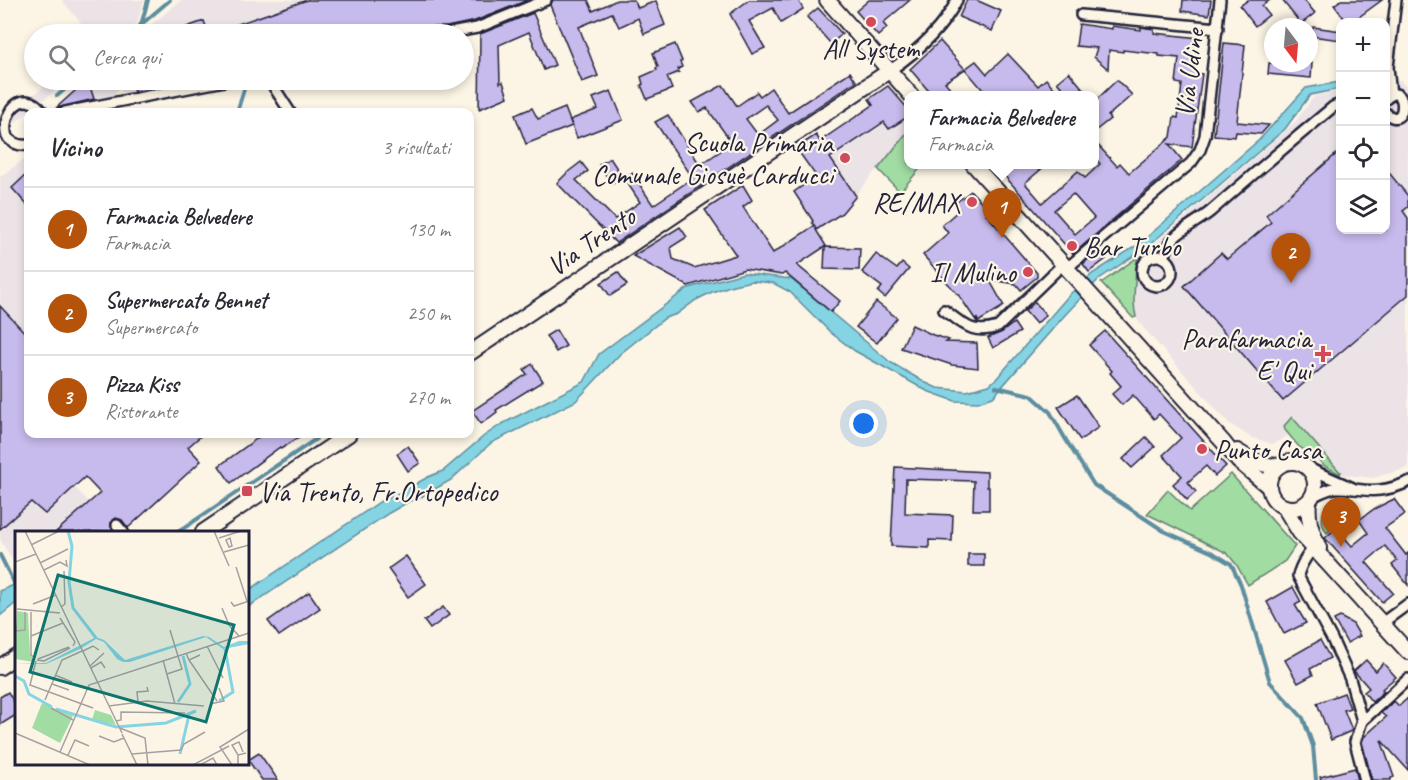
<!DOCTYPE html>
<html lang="it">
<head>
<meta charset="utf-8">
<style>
  :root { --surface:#fff; --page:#f2f2f3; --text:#2b2b33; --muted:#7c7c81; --line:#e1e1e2; --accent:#b45309 }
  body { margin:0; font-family:Caveat,sans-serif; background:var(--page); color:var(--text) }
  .controls { position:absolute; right:18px; top:18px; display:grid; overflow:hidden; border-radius:12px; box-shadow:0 3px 9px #0003 }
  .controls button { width:54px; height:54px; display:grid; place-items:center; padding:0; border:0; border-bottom:2px solid var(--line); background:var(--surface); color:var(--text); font:30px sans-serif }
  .compass { position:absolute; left:1264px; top:18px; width:54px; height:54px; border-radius:50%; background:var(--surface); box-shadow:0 3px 9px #0003; rotate:164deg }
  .you { position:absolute; left:864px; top:424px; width:21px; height:21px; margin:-15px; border:4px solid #fff; border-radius:50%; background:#1a73e8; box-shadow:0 0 0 9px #1a73e833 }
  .badge { display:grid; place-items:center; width:39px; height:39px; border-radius:50%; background:var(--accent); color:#fff; font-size:20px; font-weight:700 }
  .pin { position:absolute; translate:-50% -50px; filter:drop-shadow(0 2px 3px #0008) }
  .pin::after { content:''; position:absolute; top:32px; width:21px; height:18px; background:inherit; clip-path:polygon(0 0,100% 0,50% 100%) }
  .popup { position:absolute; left:904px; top:91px; width:195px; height:78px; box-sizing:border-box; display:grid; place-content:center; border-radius:12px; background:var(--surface); filter:drop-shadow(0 2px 4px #0005); font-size:20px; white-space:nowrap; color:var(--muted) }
  .popup b { font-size:22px; color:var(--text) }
  .popup::after { content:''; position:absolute; left:50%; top:100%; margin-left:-12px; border:12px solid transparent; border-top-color:var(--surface) }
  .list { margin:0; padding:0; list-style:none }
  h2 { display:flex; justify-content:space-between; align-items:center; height:78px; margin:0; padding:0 24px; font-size:26px }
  h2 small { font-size:20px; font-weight:400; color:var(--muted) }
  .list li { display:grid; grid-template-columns:39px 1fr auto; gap:18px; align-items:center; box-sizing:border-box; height:84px; padding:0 24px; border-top:2px solid var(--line) }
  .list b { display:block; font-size:22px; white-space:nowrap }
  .list p { margin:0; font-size:20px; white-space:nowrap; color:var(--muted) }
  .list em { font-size:20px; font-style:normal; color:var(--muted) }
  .icon { flex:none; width:33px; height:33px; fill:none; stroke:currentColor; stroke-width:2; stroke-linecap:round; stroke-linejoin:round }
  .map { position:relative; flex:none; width:1408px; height:780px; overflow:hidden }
  .search { position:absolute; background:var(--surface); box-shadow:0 3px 9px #0003; left:24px; top:24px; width:450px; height:66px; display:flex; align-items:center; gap:15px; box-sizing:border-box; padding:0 21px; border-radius:33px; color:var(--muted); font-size:22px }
  .panel { position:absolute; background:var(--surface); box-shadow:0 3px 9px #0003; left:24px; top:108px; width:450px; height:330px; border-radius:12px }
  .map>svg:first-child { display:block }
</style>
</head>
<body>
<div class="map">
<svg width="1408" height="780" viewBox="0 0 1408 780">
  <rect width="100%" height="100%" fill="#fcf5e5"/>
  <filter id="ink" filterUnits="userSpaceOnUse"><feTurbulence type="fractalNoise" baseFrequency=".0167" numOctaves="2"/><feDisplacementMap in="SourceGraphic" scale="12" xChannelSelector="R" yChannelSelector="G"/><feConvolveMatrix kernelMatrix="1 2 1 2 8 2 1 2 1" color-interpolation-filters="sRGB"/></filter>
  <g filter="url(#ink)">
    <g fill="#ece3e7">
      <polygon points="62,0 144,0 137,23 123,34 77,34 85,28"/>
      <polygon points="181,0 539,0 477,26 431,27 426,34 140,34"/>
      <polygon points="42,80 68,80 0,135 0,122 46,85"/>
      <polygon points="87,80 194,80 125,94 119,89 111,97 64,107 62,102"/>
      <polygon points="1401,80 1402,83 1408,86 1408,468 1373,478 1340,474 1323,465 1316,457 1299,447 1289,435 1273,444 1259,440 1250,437 1230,424 1222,416 1140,324 1136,317 1133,304 1135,285 1135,265 1138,257 1152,246 1296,121 1314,96 1340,91 1340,230 1386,230 1386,82"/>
      <polygon points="888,86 909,110 909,130 841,213 796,148 816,135 820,141 873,105 869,99"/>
      <polygon points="28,156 28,415 0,384 0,177"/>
      <polygon points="0,408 89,502 119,532 16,532 16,566 0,539"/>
    </g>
    <g fill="#a1dca3" stroke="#627f6f" stroke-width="1.5">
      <polygon points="909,130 909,164 923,165 900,192 878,169"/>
      <path d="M1138,257C1135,266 1136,273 1135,282C1134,295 1133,304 1136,317L1133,318L1101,283Z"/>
      <polygon points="1292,417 1340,472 1341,472 1340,474 1323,465 1316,457 1299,447 1285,430 1284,426"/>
      <polygon points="1231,474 1295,546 1285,561 1248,585 1236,564 1227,553 1147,514 1168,490 1190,511"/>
      <path d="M1346,496L1350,501C1349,512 1336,516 1328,521L1332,528L1327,533C1316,519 1325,497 1342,502Z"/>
    </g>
    <g fill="#85d4e3" stroke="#5d8da0" stroke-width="1.5">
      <polygon points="1340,82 1340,89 1310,95 1285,129 1147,247 1099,279 1064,316 993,397 978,402 955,401 927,391 855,351 831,333 790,292 773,283 752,281 733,285 712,292 696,300 677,314 665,318 620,354 576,401 491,443 451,480 421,497 410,501 389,513 248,607 248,591 381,501 403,491 428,477 443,471 484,436 502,424 584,382 599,354 688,288 744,273 791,279 890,362 924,382 937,388 967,391 989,385 997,378 1070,294 1092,274 1139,244 1259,140 1306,88"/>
      <polygon points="16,584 16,603 0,616 0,591"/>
    </g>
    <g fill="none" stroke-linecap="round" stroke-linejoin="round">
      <g stroke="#5d8da0" stroke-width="4">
        <polyline points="141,25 148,0"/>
        <polyline points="130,34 170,0"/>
        <polyline points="57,96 76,80"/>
        <polyline points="237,112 245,86 249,81"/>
        <polyline points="996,387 1031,395 1050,412 1066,440 1094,485 1164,531 1213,553 1231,564 1241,585 1270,682 1303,718 1313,746 1316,780"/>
        <polyline points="178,532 316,439 316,434"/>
        <polyline points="0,555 16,587"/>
      </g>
    </g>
    <g fill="#c7baec" stroke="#22223b" stroke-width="1.5" fill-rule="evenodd">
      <polygon points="307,0 528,0 475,21 447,27 431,27 426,34 212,34 212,33"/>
      <polygon points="553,0 588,0 593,11 617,0 634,0 638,8 656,1 665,25 644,34 638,18 619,27 612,13 579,27 598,76 582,82 550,5"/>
      <polygon points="749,0 798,0 803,9 781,23 773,8 749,21 765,48 752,54 730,14"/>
      <polygon points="869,0 910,0 883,23 887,28 878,36 856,11"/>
      <polygon points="967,0 976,0 1001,11 992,31 959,17"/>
      <polygon points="1183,0 1211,0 1209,15 1182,11"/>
      <polygon points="1248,0 1270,0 1262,6 1269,15 1255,26 1240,6"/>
      <polygon points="1282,0 1304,0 1315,13 1301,24"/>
      <polygon points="1341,0 1382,0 1352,22 1347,22 1334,5"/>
      <polygon points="818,8 842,34 831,44 807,17"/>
      <polygon points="533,13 555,65 544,70 529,32 499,45 500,83 503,82 508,97 479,109 480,34"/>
      <polygon points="204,21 209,34 170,34 169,33"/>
      <path d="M1079,24L1112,29V26L1141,30V27L1154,29V33L1199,38L1195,73L1202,74L1192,147L1169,144L1182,160L1073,254L995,165H1046L1025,183L1042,203L1078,171L1085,178L1100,164L1095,158V142L1117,166L1120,163L1129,173L1171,137L1174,117L1178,118L1182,84L1176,83L1179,58L1159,56V54L1123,50V52L1109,50L1108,69L1094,57L1097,48L1076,46ZM1073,194L1094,218L1075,234L1054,210Z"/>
      <polygon points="1313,27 1341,31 1341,40 1311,36"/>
      <polygon points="940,41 965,69 945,82 957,96 933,96 910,69"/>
      <polygon points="1224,43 1245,45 1237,122 1269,125 1261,134 1236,132 1235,137 1214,135"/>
      <polygon points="675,44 682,61 680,62 682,67 678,69 679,72 667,77 672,89 647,99 641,85 643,84 641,77 657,70 656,68 658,67 653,53"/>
      <polygon points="1008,54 1038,86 1046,79 1055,89 1047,96 988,96 965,69 976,61 987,74"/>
      <polygon points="1269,63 1312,63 1311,78 1268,74"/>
      <path d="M850,72L856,81L616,243L557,183L568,172L581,162L588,171L576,180L615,219L640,202L624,178L632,173L653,205L693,178L655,122L668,115L700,165L732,143L707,108L699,112L692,102L723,85L737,106L757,92L760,96L771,88L788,113ZM766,105L778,120L758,135L746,119Z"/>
      <polygon points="1069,72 1089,96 1069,96 1057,82"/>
      <polygon points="88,80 94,99 56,108 87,80"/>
      <polygon points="130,80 174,80 175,84 134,92"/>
      <polygon points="1117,80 1132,95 1108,116 1110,119 1095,131 1095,101"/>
      <polygon points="888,86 909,110 909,116 889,129 884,122 830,158 856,196 842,213 816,230 826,246 797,265 840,301 831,312 785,273 782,275 745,269 688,286 633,256 680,227 687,237 671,247 673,259 694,268 736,255 705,210 743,185 752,200 743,207 773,253 814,226 816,229 812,222 813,221 794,192 816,176 796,148 816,135 820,141 873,105 869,99"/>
      <polygon points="611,91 623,120 577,138 570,120 598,109 593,98"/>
      <polygon points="532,108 538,119 565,108 572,126 526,144 515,115"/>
      <polygon points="1341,150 1341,230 1386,230 1386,169 1408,196 1408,207 1403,211 1408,218 1408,295 1283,401 1184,286 1221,253 1227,259 1271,222 1266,215"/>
      <polygon points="610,158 622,176 612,184 599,165"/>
      <polygon points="28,173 28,206 12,188"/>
      <polygon points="971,191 989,210 986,214 1037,273 1037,277 1021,290 1016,284 998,281 994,276 989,279 1004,306 978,322 977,318 977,322 960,297 923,255 948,233 942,225 959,210 954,204"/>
      <polygon points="825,247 860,248 859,270 824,269"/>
      <polygon points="1099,250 1106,259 1089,272 1083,264"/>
      <polygon points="876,254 897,269 902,263 909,269 885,298 878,292 882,287 862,272"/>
      <polygon points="618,272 627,285 610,296 601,283"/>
      <polygon points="876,302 897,318 877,343 856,327"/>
      <polygon points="1035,302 1046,315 1036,324 1025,311"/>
      <polygon points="0,306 28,336 28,434 203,434 188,447 201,461 128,528 122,520 116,518 112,520 111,523 111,527 115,532 56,532 100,493 85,477 45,514 31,502 0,529"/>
      <polygon points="1014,323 1020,332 993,348 988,338 1002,332"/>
      <polygon points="912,325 933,335 949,340 946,342 977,343 978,368 952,365 901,348"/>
      <polygon points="556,330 566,346 556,352 546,336"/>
      <polygon points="1105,331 1226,466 1215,476 1206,466 1188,482 1196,492 1187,500 1173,484 1182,476 1163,455 1181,438 1159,414 1154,419 1133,395 1122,405 1112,394 1121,386 1110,373 1112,371 1089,345"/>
      <polygon points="532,364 543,381 496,410 497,412 481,424 472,411 527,374 524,370"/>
      <polygon points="1077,395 1099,427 1080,440 1058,407"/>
      <polygon points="263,434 304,434 281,449 280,447 231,483 219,466"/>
      <polygon points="1146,437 1155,447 1132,468 1123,459"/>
      <polygon points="408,446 420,463 408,471 397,454"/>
      <polygon points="895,467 987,472 987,487 989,487 989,510 973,510 974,481 906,479 905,513 953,515 952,541 929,540 929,548 891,546"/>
      <polygon points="1394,499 1405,514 1385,528 1406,555 1408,553 1408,585 1392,565 1397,561 1385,546 1366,562 1393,593 1382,602 1325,538 1336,528 1352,546 1368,533 1359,520 1374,509"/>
      <rect x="968" y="554" width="16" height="12"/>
      <polygon points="406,556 426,584 408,597 388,569"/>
      <polygon points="1293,587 1301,602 1295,605 1306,623 1284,634 1267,602"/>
      <polygon points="309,592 320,608 279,636 268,621"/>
      <polygon points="443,607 449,615 430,629 424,621"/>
      <polygon points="1340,617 1353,624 1360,636 1347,643 1334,620"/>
      <polygon points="1320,640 1330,658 1310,669 1313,675 1298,683 1285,660"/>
      <polygon points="1366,660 1376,671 1383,663 1396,677 1382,689 1384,691 1372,702 1364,692 1369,688 1354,671"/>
      <polygon points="8,692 16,706 16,715 0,725 0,697"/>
      <polygon points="1344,693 1350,708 1344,710 1352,730 1351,731 1331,740 1317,703"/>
      <polygon points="1408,698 1408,770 1381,740 1394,777 1391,778 1391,780 1372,780 1362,742 1364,737 1386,717 1381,713 1394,701 1399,706"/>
      <polygon points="259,753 278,780 262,780 248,760"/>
      <polygon points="1355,768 1358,780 1321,780 1320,777"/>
    </g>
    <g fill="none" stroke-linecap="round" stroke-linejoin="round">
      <g stroke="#22223b" stroke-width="14">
        <g id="street">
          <polyline points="1081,15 1218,28"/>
          <polyline points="445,34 477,28 546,0"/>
          <path d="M889,71C917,52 942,30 957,0"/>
          <polyline points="271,80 272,84 290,112"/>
          <polyline points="1391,95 1388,67 1396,0"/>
          <path d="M1386,99C1408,78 1408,133 1386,113"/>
          <polyline points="65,112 230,80"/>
          <path d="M28,145C20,146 13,144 7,137C0,114 23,85 43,112"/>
          <circle cx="1157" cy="271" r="15"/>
          <path d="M1164,258C1166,251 1169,244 1174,238C1185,227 1199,221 1211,211C1251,176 1292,141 1333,107L1340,104"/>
          <polyline points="1067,268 1191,163 1200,150 1205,136 1220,0"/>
          <path d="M944,310C965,325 972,335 998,327L1063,264"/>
          <polyline points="1308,468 1353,488"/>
          <path d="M1312,497C1320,493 1327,489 1335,488C1350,487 1365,492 1380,490C1390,489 1399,486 1408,482"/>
          <polyline points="117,525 123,532"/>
          <path d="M1317,544C1309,552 1300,565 1298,576L1332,639L1350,679L1362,721L1355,742L1365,780"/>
          <polyline points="1382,623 1408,604"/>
          <polyline points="1362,721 1408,679"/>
        </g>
      </g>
      <g stroke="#22223b" stroke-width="18">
        <g id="secondary">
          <polyline points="827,0 911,95"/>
          <polyline points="973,164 1224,443 1238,461 1269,487"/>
          <polyline points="470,353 889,71"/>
          <path d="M1237,451C1251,460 1262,466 1279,466"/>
          <circle cx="1292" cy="485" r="23"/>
          <path d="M1309,501C1307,521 1312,531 1319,548"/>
          <polyline points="1284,507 1300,533 1408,652"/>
          <polyline points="203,532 349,434"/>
          <polyline points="0,667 16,656"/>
        </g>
      </g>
      <use href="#street" stroke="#fcf5e5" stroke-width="9"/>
      <use href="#secondary" stroke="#fcf5e5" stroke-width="14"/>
    </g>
  </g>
  <g fill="#d1495b" stroke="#fcf5e5" stroke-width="2">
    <circle cx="871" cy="22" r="6"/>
    <circle cx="845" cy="158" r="6"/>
    <circle cx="972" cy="202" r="6"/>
    <circle cx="1072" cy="246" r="6"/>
    <circle cx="1028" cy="272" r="6"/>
    <path d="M1320 345h6v6h6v6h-6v6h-6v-6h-6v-6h6z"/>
    <circle cx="1202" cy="449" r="6"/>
    <rect x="241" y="485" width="12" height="12" rx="3"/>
  </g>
  <g text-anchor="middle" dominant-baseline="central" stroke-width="4.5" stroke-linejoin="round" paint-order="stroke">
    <g font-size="28" fill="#22223b" stroke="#fcf5e5" text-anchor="end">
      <text x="871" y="48" text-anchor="middle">All System</text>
      <text x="833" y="142">Scuola Primaria<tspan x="833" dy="32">Comunale Giosuè Carducci</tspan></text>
      <text x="960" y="202">RE/MAX</text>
      <text x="1084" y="246" text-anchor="start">Bar Turbo</text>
      <text x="1016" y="272">Il Mulino</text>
      <text x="1311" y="338">Parafarmacia<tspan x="1311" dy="32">E' Qui</tspan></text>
      <text x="1214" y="449" text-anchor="start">Punto Casa</text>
      <text x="259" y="491" text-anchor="start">Via Trento, Fr.Ortopedico</text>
    </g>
    <g font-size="28" fill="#22223b" stroke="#fcf5e5">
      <text transform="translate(1189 73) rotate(-83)">Via Udine</text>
      <text transform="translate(591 241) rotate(-34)">Via Trento</text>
    </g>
  </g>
  <g transform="translate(15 531)">
    <rect width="234" height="234" fill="#fcf5e5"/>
    <path d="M2,80L13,82L15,122L19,131L0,128ZM27,172L58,185L45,212L17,197ZM80,179L96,184L101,194L77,189Z" fill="#a1dca3"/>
    <path d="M188,105L194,106L209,116L224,110H232L234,113L208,118L191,106L115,131H108L102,128L89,111L81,108L65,118L31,133H0L31,132L81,106L89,109L110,129Z" fill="#85d4e3"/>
    <path fill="none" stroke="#85d4e3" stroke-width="3" d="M53,0L57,15L54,51L58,77L81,107M0,145L9,150L14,163L37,176M204,170L218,161L210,118M163,171L175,153L168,125M41,178L101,196L151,192L181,180M165,223L174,184"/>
    <path fill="none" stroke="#a5a1a1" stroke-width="1.5" d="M10,0L107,202M199,0L214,35M204,7L226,0M215,7L217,15L214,16L211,9ZM16,14L44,0M209,21L234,14M0,31L21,23M25,32L53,18M221,36L232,70M29,39L45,31L52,35L51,29M216,71L219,75L234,70M18,73L41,64M46,76L50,73L49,40M207,77L214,94L224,105M2,78L45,82M16,81V124L20,127M0,87L1,100L10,99V81M45,87L60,111L58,115M16,105L48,92M192,115L208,147M68,120L78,115L84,119M171,122L174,129L185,124M23,128L54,116M22,129L29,130L55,117M148,129L160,173M174,129L202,170M21,130L15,154L78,177M75,135L89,122M76,137L86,131L90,137M152,143L167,138L155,99M40,144L57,151M37,153L54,159M30,169L47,129L67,120M123,171L122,161L133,160L132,156M195,173L209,170L204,157M94,175L132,170L189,175M36,177L58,189M101,190L106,189V181L170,182M105,197L130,207L133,234M0,202L75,234M107,203L122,234M84,205L99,211L109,207M45,221L74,154L234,102M117,223L166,219L169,213L190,201M53,224L60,209L74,215M223,224L217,214L224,211L228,221M178,234L214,215M185,234L198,227L202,234M217,234L205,216L234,198M223,234V224L231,222"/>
    <path fill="#0f766e" fill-opacity="0.15" stroke="#0f766e" stroke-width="3" d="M43,44L219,94L191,191L15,141Z"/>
    <rect width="234" height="234" fill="none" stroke="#22223b" stroke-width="3"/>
  </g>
</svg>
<div class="controls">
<button>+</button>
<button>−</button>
<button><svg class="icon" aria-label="locate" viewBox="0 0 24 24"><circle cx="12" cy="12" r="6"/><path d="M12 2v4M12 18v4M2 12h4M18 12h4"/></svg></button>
<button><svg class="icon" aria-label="layers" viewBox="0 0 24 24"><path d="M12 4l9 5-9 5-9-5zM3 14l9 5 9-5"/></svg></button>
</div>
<svg class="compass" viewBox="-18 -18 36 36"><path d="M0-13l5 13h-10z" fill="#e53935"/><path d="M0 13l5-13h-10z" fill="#7c7c81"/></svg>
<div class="you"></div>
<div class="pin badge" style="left:1002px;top:238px">1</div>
<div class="popup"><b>Farmacia Belvedere</b>Farmacia</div>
<div class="pin badge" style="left:1291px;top:283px">2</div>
<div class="pin badge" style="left:1341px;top:547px">3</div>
<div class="search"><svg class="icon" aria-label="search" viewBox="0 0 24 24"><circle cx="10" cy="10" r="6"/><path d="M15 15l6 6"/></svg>Cerca qui</div>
<section class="panel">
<h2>Vicino<small>3 risultati</small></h2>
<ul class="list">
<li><span class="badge">1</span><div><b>Farmacia Belvedere</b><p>Farmacia</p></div><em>130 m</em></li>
<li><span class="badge">2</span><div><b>Supermercato Bennet</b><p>Supermercato</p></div><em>250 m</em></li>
<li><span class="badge">3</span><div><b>Pizza Kiss</b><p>Ristorante</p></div><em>270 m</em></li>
</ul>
</section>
</div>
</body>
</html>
